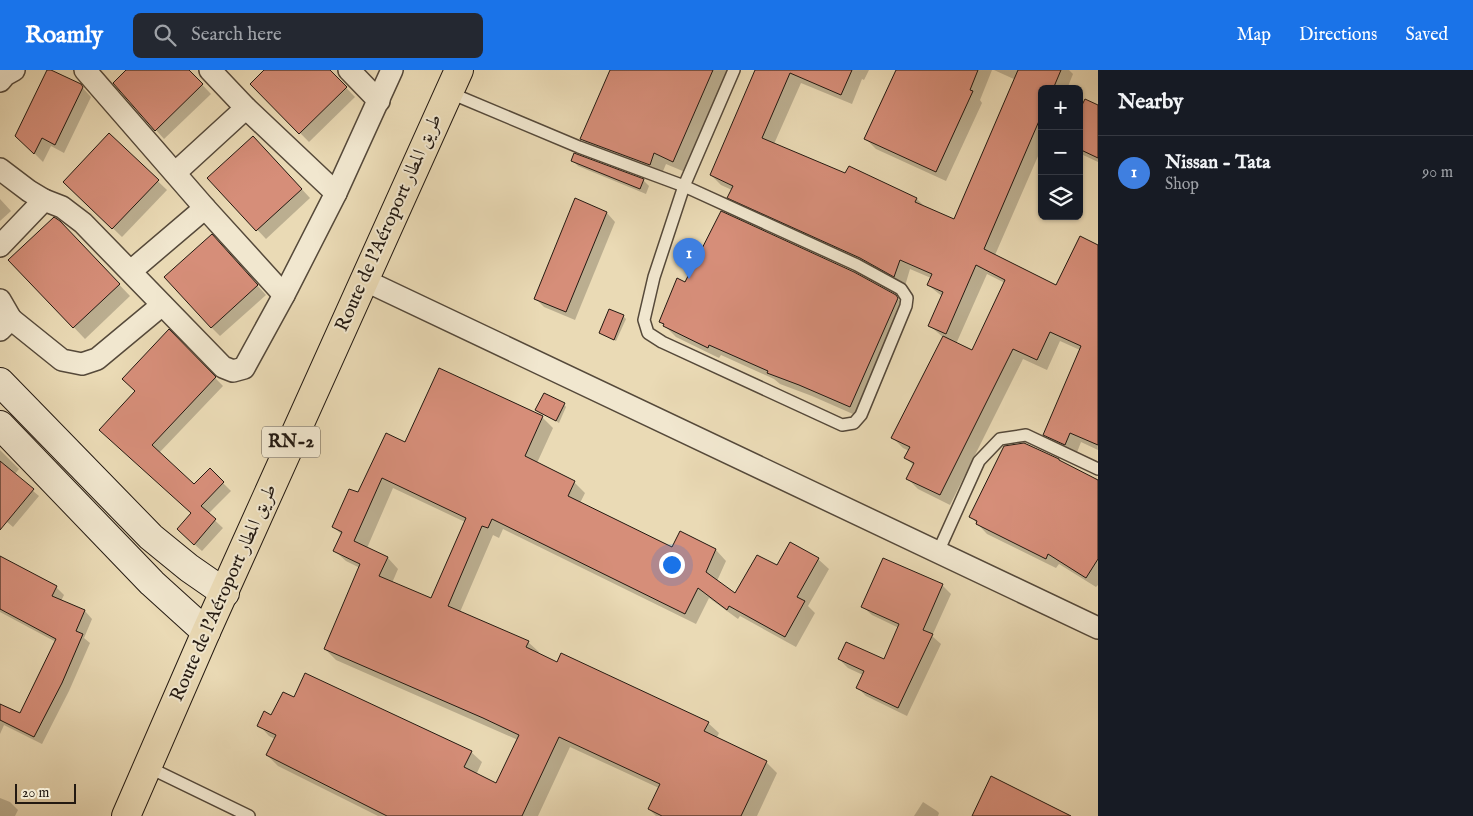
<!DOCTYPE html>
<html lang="en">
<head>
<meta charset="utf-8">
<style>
  :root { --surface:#171b24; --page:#242831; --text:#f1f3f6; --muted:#9ea1a6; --line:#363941; --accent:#1a73e8 }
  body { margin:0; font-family:"IM FELL English",Amiri,serif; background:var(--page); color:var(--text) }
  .controls { position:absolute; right:15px; top:15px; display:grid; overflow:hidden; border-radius:8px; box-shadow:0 1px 4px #0004 }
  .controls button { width:45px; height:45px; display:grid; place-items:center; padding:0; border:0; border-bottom:1px solid var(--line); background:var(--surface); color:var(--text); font:25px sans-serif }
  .scale { position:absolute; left:15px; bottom:12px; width:61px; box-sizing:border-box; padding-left:5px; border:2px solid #231911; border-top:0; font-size:14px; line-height:18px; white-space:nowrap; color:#231911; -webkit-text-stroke:4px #f1e7cf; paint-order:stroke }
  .you { position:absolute; left:671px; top:494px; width:18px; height:18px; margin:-12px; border:4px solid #fff; border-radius:50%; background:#1a73e8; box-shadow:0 0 0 8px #1a73e833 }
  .badge { display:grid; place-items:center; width:32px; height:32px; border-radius:50%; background:var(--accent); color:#fff; font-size:16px; font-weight:700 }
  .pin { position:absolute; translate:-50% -41px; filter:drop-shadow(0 1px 2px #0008) }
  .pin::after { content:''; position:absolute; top:26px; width:18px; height:15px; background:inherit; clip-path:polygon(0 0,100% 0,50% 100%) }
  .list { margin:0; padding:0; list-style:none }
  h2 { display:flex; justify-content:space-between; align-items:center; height:65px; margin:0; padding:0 20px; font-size:21px }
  h2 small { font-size:16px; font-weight:400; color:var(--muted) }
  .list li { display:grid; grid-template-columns:32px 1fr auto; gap:15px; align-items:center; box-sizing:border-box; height:75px; padding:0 20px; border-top:1px solid var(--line) }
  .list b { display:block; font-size:19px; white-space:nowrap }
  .list p { margin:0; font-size:16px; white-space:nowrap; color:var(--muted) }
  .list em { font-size:16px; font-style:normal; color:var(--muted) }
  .icon { flex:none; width:28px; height:28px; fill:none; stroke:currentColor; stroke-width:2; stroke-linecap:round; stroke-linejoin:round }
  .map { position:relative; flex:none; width:1098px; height:746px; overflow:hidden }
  header { display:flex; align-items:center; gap:30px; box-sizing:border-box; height:70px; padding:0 25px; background:var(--accent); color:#fff }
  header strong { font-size:24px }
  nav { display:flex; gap:28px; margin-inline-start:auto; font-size:18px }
  .search { width:350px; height:45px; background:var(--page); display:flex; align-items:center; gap:12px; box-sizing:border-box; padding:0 18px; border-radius:8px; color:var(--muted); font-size:19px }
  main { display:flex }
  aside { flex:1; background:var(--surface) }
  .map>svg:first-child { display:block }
</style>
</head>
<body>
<header>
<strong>Roamly</strong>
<div class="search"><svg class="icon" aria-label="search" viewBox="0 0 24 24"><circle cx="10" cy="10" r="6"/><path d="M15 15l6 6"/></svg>Search here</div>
<nav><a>Map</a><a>Directions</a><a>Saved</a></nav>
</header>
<main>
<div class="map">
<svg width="1098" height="746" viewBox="0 0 1098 746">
  <rect width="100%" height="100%" fill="#eadab5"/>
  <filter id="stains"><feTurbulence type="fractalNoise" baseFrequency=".004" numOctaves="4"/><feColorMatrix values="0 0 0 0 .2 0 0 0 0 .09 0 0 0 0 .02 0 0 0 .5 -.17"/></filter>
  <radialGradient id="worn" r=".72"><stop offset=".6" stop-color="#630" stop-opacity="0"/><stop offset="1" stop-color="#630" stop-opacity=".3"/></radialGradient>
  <g fill="#0003" fill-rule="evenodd">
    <polygon points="128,0 188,0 211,24 164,69 156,60"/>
    <polygon points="266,0 329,0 355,27 309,72 252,14"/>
    <polygon points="612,0 730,0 685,102 666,94 661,106 593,80 582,69"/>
    <path d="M757,0H869L864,10L862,9L852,34L801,13L774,74L846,105L917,129L926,138L955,150L1016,10L994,0H1069L1073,4L1067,19H1042V77L995,185L1057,217L1080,168L1098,176V380L1081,372L1076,385L1054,375L1044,364L1080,280L1060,271L1047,300L1023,289L950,435L918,419L908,409L914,396L906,388L909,381L903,378L893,368L944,268L930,256L943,227L928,215L931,208L910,199L905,216L739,137L729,127L732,120L721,115L711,105ZM987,204L1005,213L973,282L956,274Z"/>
    <polygon points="897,0 992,0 980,30 982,33 946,111 876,79 866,69"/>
    <polygon points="80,15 91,27 64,83 51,76 43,92 17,66"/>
    <polygon points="1086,31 1098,37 1098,92 1079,83 1079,44"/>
    <polygon points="109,65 167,120 122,167 65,112"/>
    <polygon points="262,76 310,128 266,169 209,108"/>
    <polygon points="572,90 643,110 649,116 646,124 578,96"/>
    <polygon points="0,129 11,141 0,151"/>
    <polygon points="607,143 615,152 575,250 544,237 535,228"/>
    <polygon points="72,165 130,226 85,269 10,190"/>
    <polygon points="220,174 266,225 220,266 212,258"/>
    <polygon points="686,214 895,226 907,238 862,348 812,326 780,314 774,309 721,285 719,288 676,267 660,251"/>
    <polygon points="623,246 626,249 616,271 600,263"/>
    <polygon points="169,261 223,316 159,383 194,416 210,400 231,421 208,444 223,458 202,481 186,467 193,443 108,367 136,321"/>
    <polygon points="564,334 566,337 559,353 537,340"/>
    <path d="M542,347L553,358L537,393L574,412L585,423L580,433L673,479L680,463L716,480L726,491L717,511L736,525L777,497L818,489L829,499L808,536L815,543L796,577L740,546L738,549L709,528L696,554L503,459L499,468L493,465L460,542L528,572L539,582L538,584L558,593L708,653L719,663L716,669L766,692L777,703L757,746H656L649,739L659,718L570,677L538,746H378L278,696L267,685L275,669L269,666L259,655L295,629L471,682L482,692L476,705L496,715L518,670L336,590L325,579L360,498L346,491L335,481L342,465L334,457L358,424L406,374ZM393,418L465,452L432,530L392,513L398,499L388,488L367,478Z"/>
    <polygon points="0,380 19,399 14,405 39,426 13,457 0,446"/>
    <polygon points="1062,393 1098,411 1098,515 1096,517 1059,494 1056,498 987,464 971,447"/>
    <polygon points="0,489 56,517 64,525 61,531 85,541 92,549 84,568 90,573 69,621 42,674 4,655 0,664 0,635 21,645 56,572 0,542"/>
    <polygon points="942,515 951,524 932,566 941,574 907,646 866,626 857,617 863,605 848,598 839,589 884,591 899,558 872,545 863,537"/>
    <polygon points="0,728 10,732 18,740 15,746 0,746"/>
    <polygon points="923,732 937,741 939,743 938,746 914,746"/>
  </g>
  <g fill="#d68e79" stroke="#231911" fill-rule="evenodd">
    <polygon points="47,0 51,0 81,14 83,17 55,75 42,68 34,84 15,66"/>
    <polygon points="126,0 189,0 203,14 155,61 113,13"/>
    <polygon points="264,0 330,0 347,17 299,64 250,14"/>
    <polygon points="610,0 713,0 673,92 654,83 650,95 580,69"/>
    <polygon points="755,0 852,0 841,25 790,3 762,68 845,103 849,96 917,128 915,132 954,149 1018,0 1061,0 1053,19 1042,19 1042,44 984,179 1056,215 1080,166 1098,175 1098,375 1070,363 1065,375 1043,365 1081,276 1050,262 1037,290 1013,279 940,425 906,409 914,393 904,388 910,377 891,368 943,266 972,280 1005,210 976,195 946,264 928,256 943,222 927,215 932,204 900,190 894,207 860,188 727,128 733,116 710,105"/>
    <polygon points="896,0 978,0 970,20 973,21 936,102 864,69"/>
    <polygon points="1085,29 1098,35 1098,88 1079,79 1079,41"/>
    <polygon points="109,63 159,110 112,159 63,112"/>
    <polygon points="253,66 302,119 256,161 207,108"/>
    <polygon points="574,83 644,109 640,119 571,91"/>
    <polygon points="575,128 607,142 566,242 534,229"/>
    <polygon points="721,141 854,202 896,225 898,228 850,337 799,315 767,303 768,301 709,275 708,278 663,256 664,254 659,252 677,208 685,212"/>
    <polygon points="54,147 60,151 120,214 73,258 8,190"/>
    <polygon points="212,164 258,215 211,258 164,207"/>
    <polygon points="609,239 624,245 614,270 599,263"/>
    <polygon points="169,259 216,307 152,375 194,414 210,398 224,412 201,436 216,449 194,475 177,459 191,443 99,360 135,321 122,309"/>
    <path d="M439,298L543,346L525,386L575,411L568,426L672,477L680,461L716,479L706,502L735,523L757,485L777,495L790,472L819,488L797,527L805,531L785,567L729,536L727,540L698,518L685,544L492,449L488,458L482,456L448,536L529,571L526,577L557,592L561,583L709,652L704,661L767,691L741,746H662L648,739L660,714L559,667L522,746H387L266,685L276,665L257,656L264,641L271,645L283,622L294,627L305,603L472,681L464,697L496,713L519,665L483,648L324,579L360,494L333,481L342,462L332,457L349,419L358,422L386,363L405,372ZM382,408L466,448L431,528L379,506L388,487L354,471Z"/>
    <polygon points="544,323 565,333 556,351 535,340"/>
    <polygon points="1024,373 1059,389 1059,390 1098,410 1098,489 1086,508 1048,484 1046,489 976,454 977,451 969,447 1004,376"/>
    <polygon points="0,391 34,419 0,460"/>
    <polygon points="0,486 57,516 52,526 85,540 76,561 83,564 62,613 34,667 0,650 0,634 20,643 56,569 0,539"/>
    <polygon points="883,488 943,514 923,560 933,564 898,638 856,618 864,601 838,589 846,572 884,589 899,554 861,537"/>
    <polygon points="991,706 1071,746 972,746"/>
  </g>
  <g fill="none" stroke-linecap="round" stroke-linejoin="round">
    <g stroke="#55493a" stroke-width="14">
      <g id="service">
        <polyline points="448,22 579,77 684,116 857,195 901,219 907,228 906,236 861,345 854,353 842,355 662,272 648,263 644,250 654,207 684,116 734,0"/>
        <polyline points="938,482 979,391 1000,369 1026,365 1098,399"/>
        <polyline points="148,697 249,746"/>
      </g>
    </g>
    <g stroke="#55493a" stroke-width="24">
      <g id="minor">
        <polyline points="85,0 205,138 284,225"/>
        <polyline points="210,0 246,38 336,123"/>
        <polyline points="349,0 379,31"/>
        <polyline points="0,11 5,5 14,0"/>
        <polyline points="0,99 29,121 44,130 62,137 83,153 223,297 233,301 244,298 284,225 336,123 392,0"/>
        <polyline points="175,103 246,38"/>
        <polyline points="0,176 44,130"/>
        <polyline points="131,201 205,138"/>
        <polyline points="364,210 1098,558"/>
        <polyline points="0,230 11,249 0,260"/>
        <polyline points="11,249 62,290 82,294 97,289 162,235"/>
      </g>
    </g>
    <g stroke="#231911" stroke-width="30">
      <g id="secondary">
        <polyline points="0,312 151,467 189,498 225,523"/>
        <polyline points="0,355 152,513 206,562"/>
      </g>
    </g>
    <g stroke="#231911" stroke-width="30">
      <polyline id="primary" points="126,746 206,562 459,0"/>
    </g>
    <use href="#service" stroke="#f1e7cf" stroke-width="11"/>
    <use href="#minor" stroke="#f1e7cf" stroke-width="21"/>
    <use href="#secondary" stroke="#f1e7cf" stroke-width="28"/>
    <use href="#primary" stroke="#eadab5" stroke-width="28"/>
  </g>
  <g text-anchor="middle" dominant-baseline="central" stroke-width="4" stroke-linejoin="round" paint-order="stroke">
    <rect fill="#f1e7cf" stroke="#61574a" stroke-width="1" x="262" y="356.5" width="58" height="31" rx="4"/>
    <g font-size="18" font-weight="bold" fill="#231911">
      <text x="291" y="372">RN-2</text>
    </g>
    <g font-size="19" fill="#231911" stroke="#f1e7cf">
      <text transform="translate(389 153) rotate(-66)">Route de l'Aéroport طريق المطار</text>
      <text transform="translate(224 523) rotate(-66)">Route de l'Aéroport طريق المطار</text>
    </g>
  </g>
  <rect width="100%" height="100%" filter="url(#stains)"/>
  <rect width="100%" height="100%" fill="url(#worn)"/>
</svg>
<div class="controls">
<button>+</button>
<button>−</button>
<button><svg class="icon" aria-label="layers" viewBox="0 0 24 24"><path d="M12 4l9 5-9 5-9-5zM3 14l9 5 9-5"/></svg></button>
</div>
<div class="scale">20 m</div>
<div class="you"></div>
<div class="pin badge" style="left:689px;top:209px;background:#3f7fe0">1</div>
</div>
<aside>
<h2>Nearby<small></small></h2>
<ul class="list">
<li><span class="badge" style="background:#3f7fe0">1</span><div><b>Nissan - Tata</b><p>Shop</p></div><em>90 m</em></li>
</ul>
</aside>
</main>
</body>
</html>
